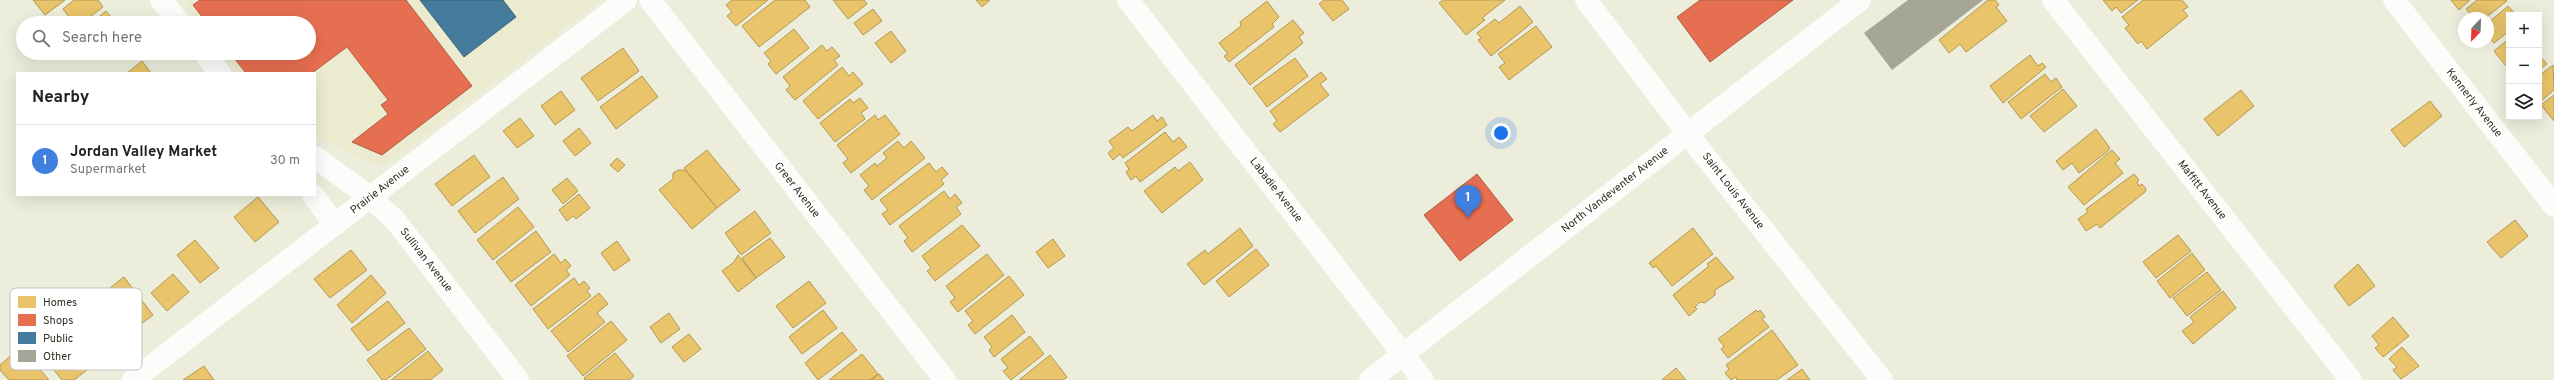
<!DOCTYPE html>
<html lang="en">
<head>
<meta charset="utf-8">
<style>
  :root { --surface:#fff; --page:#f2f2f2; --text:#222; --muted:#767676; --line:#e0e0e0; --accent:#727264 }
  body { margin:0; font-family:Overpass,sans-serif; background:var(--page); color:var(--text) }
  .controls { position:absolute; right:12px; top:12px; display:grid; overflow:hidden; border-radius:0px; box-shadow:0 4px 16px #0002 }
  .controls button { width:36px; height:36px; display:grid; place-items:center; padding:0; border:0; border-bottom:1px solid var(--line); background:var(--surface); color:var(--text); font:20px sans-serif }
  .compass { position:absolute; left:2458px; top:12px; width:36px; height:36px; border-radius:50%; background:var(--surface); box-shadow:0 4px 16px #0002; rotate:203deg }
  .you { position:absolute; left:1501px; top:133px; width:14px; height:14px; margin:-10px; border:3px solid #fff; border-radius:50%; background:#1a73e8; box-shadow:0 0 0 6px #1a73e833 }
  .badge { display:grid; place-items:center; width:26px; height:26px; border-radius:50%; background:var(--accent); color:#fff; font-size:13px; font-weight:700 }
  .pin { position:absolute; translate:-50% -33px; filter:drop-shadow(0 1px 2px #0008) }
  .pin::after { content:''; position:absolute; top:21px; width:14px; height:12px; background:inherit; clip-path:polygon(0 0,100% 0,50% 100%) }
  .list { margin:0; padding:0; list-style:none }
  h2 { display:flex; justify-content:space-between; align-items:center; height:52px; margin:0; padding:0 16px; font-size:17px }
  h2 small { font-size:13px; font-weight:400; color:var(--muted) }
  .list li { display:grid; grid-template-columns:26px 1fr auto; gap:12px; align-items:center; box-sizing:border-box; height:72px; padding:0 16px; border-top:1px solid var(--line) }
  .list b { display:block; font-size:15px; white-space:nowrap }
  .list p { margin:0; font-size:13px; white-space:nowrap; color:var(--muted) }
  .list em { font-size:13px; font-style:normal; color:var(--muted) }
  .icon { flex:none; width:22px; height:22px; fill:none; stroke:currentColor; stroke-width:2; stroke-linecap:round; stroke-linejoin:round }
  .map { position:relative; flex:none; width:2554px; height:380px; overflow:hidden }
  .search { position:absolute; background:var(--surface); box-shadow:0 4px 16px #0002; left:16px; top:16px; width:300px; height:44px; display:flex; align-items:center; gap:10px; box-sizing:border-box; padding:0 14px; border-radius:22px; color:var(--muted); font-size:15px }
  .panel { position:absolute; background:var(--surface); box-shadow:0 4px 16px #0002; left:16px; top:72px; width:300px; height:124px; border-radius:0px }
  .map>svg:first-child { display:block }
</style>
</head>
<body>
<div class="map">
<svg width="2554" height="380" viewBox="0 0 2554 380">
  <rect width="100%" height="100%" fill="#ededdc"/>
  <polygon fill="#ebeccf" points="184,0 601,0 389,163 382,165 373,164 315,134 315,73 238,73 222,53 309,53 309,23 199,23"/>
  <g fill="#e9c46a" stroke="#b29855">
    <polygon points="33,0 65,0 45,15"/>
    <polygon points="74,0 98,0 103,7 82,23 74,23 63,9"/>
    <polygon points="732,0 768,0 736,26 727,16 732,12 726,5"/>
    <polygon points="775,0 805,0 810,7 759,47 742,26"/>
    <polygon points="833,0 864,0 867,4 848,19"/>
    <polygon points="976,0 990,0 982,7"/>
    <polygon points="1324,0 1342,0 1349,9 1333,21 1319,4"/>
    <polygon points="1443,0 1505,0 1482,18 1485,20 1466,35 1439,3"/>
    <polygon points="1988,0 1995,0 1999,5 1996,7 2007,21 1966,52 1960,44 1949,53 1939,40"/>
    <polygon points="2103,0 2138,0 2121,13 2116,7 2112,11"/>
    <polygon points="2143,0 2182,0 2188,7 2183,10 2188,16 2147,49 2141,41 2138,44 2125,28 2129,25 2122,17"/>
    <polygon points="2451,0 2470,0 2459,10"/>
    <polygon points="2477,0 2506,0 2507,1 2485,18 2474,18 2466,9"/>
    <polygon points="1267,1 1279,17 1272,24 1274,27 1229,62 1224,56 1228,54 1219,43 1241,26 1240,22"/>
    <polygon points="1520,6 1533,22 1491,56 1478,40 1481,38 1477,33 1495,19 1499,23"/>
    <polygon points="2508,6 2516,15 2509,15 2509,31 2494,43 2488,36 2488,23"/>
    <polygon points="873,9 882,21 863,35 854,23"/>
    <polygon points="106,11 116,23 91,23"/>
    <polygon points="1293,20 1304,33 1299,37 1303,43 1250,85 1235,65"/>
    <polygon points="1536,26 1552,47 1509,80 1499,67 1505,63 1498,54"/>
    <polygon points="794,29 809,48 776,74 768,64 771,61 764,53"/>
    <polygon points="891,31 906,51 891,63 875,43"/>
    <polygon points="2509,39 2509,64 2506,66 2494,51"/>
    <polygon points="822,45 827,51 832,47 840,56 834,60 838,65 795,100 786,90 790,86 783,77"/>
    <polygon points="623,48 639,71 598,101 581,78"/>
    <polygon points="70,53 82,53 75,59"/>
    <polygon points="2030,55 2038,66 2042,63 2046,67 2003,103 1990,86"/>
    <polygon points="2539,55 2547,64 2539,70"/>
    <polygon points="1295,58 1308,76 1267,107 1253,88"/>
    <polygon points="142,61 151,73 127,73"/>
    <polygon points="2553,65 2554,90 2540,102 2539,76"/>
    <polygon points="842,67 849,76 853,72 863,84 818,119 803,101"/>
    <polygon points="1321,72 1327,79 1320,84 1329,95 1280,132 1273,124 1277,121 1270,111"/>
    <polygon points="2045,74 2051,82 2056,78 2062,87 2021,119 2008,102"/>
    <polygon points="642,76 658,97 616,129 600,107"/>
    <polygon points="2063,89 2077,106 2044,132 2030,116"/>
    <polygon points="2241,90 2254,106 2218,136 2204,119"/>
    <polygon points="561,91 575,110 555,125 541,106"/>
    <polygon points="2554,95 2554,121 2541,105"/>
    <polygon points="860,98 868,108 861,113 865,119 835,142 820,123 850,99 853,103"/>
    <polygon points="2430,101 2442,116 2404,147 2391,130"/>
    <polygon points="875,115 878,120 885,115 900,134 851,173 843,163 848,159 837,145"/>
    <polygon points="1153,115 1157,121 1162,117 1167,125 1123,158 1120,154 1113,160 1108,153 1114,148 1109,141 1128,127 1132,131"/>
    <polygon points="520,118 534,136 517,148 503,131"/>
    <polygon points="579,128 591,143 575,156 563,141"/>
    <polygon points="2096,129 2110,148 2107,152 2079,173 2072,163 2063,170 2056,161"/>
    <polygon points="1165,132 1173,142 1179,137 1187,147 1140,182 1136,176 1131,180 1126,172 1129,169 1125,163"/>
    <polygon points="898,141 904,148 911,141 925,158 872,200 864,190 869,186 860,175 875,163 877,166 887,158 883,153"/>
    <polygon points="707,150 740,190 717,208 684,168"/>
    <polygon points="2112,150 2120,159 2115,163 2123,173 2084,205 2068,187"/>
    <polygon points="474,155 490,177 452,206 435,184"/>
    <polygon points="617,158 625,165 618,172 610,165"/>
    <polygon points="1190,162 1203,180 1162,213 1144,191 1175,167 1178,171"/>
    <polygon points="929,163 936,172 942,167 948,174 941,180 944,184 890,225 882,214 888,210 880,200"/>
    <polygon points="678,170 685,170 717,208 692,229 659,190 673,179 673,173"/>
    <polygon points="2134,174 2139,180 2137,182 2139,186 2142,184 2146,189 2145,192 2100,228 2097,224 2086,231 2078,219 2088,212 2086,209"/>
    <polygon points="503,177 519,199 475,233 458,211"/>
    <polygon points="567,178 578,191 563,204 552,190"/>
    <polygon points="944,191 950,199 955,194 962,203 956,207 961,214 912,252 904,241 908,238 899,226"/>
    <polygon points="579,194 590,208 576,219 573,216 567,221 559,210"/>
    <polygon points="258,197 279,222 255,242 234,217"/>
    <polygon points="518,207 534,227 493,260 477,240"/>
    <polygon points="755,211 771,233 741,255 725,233"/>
    <polygon points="2515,220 2528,236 2501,258 2487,242"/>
    <polygon points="962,225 980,246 935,281 927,271 931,268 922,256"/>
    <polygon points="1240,228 1253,246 1204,285 1187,264 1205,250 1208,254"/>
    <polygon points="1693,228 1713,254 1672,286 1656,266 1653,268 1649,263"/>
    <polygon points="536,231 551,252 511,282 496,262"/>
    <polygon points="2178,235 2191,251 2156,278 2143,262"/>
    <polygon points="770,238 785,257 756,278 742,258"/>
    <polygon points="1053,239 1065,256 1048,268 1036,252"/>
    <polygon points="195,240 219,268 200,283 177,255"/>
    <polygon points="617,241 630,260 614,271 601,253"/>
    <polygon points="1256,249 1269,265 1229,297 1216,281"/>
    <polygon points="351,250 367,270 330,298 314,279"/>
    <polygon points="2192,253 2205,270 2170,298 2157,281"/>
    <polygon points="554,254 561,263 565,259 571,266 566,270 570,275 531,306 515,285"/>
    <polygon points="987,254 1004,275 958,312 950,302 955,298 946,286"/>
    <polygon points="738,255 756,278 738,292 722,271 734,262"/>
    <polygon points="1716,257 1734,278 1715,290 1715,295 1705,303 1700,302 1695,307 1697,309 1689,316 1673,295 1709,266 1707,264"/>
    <polygon points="2358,264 2375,286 2349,306 2334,286"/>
    <polygon points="2207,272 2221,290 2187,316 2173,298"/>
    <polygon points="173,274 189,292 167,311 151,293"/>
    <polygon points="371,275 386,293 352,323 337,305"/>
    <polygon points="1009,276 1024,295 975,334 968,325 973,321 965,311"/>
    <polygon points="124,277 153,315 130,332 101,295"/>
    <polygon points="574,278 579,285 584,281 590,288 587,291 591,296 548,329 533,309"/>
    <polygon points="809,281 826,303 793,328 776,306"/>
    <polygon points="2223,291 2236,308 2193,344 2182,331 2194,322 2190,317"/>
    <polygon points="599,293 608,304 597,313 605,322 568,352 551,331"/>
    <polygon points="388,301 405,323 368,351 351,329"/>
    <polygon points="823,310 837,328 802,354 789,337"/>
    <polygon points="1756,310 1758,312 1760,310 1765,317 1762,319 1769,327 1728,358 1721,349 1724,346 1718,339"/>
    <polygon points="669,313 680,329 661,343 650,327"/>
    <polygon points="1012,315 1025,332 994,357 989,350 992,347 984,337"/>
    <polygon points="2393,317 2409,336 2383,357 2375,348 2379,345 2372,336"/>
    <polygon points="611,321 627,340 583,376 567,356"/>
    <polygon points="409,328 426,349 386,380 382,380 367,360"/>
    <polygon points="55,329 87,370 74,380 62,380 34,345"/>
    <polygon points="1772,330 1798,365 1777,380 1737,380 1736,377 1731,380 1725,373 1729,369 1726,365"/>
    <polygon points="842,332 857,350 818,380 805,363"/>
    <polygon points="689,334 701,349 684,362 672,347"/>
    <polygon points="1030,336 1044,354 1011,380 1003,371 1008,368 1001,359"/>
    <polygon points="21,347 49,380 9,380 0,370 0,365"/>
    <polygon points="2402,347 2419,366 2401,379 2393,370 2397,367 2389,359"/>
    <polygon points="428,351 443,370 430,380 391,380"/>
    <polygon points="615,353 634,376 629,380 585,380 584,378"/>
    <polygon points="862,354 878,374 870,380 829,380"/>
    <polygon points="1050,355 1067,377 1063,380 1019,380"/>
    <polygon points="204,366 214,380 183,380"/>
    <polygon points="1676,368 1686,380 1662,380"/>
    <polygon points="1802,369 1810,380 1787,380"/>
    <polygon points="879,374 884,380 871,380"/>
  </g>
  <g fill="#e76f51" stroke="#b05c44">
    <polygon points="200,0 406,0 472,86 382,155 352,142 388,114 381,105 388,100 347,47 312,73 246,73 230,53 309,53 309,23 207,23 193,5"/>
    <polygon points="1700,0 1793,0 1710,62 1677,17"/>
    <polygon points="1477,174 1513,220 1460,261 1424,215"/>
  </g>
  <polygon fill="#457b9d" stroke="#3f6479" points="420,0 503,0 516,17 464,57"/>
  <polygon fill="#a6a698" points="1908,0 1983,0 1892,70 1864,33"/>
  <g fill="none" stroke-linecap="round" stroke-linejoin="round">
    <g stroke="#fcfcfa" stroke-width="22">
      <polyline points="161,0 180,23"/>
      <polyline points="650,0 945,380"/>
      <polyline points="1128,0 1423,380"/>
      <polyline points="1586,0 1704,155 1882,380"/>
      <polyline points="2053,0 2351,380"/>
      <polyline points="2394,0 2554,206"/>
      <polyline points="204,53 220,73"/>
      <polyline points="315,157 371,198 395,220 518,380"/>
      <polyline points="313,195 335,225"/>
      <polyline points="133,380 626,0"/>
    </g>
    <polyline stroke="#fcfcfa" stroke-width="22" points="1370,380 1860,0"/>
  </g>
  <g text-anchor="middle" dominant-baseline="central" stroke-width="4" stroke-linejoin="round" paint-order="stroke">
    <g font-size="11" fill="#303024" stroke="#fff">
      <text transform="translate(2474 103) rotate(52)">Kennerly Avenue</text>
      <text transform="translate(380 190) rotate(-38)">Prairie Avenue</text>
      <text transform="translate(797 190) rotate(52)">Greer Avenue</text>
      <text transform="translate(1276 190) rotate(52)">Labadie Avenue</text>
      <text transform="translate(1615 190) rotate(-38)">North Vandeventer Avenue</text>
      <text transform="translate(2202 190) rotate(52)">Maffitt Avenue</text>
      <text transform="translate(1733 191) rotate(52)">Saint Louis Avenue</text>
      <text transform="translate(426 260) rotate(52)">Sullivan Avenue</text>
    </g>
  </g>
  <rect x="10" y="288" width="132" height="82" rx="6" fill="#fff" stroke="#c1c1bd" stroke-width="1"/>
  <rect x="18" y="296" width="18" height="12" fill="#e9c46a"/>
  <rect x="18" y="314" width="18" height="12" fill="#e76f51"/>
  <rect x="18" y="332" width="18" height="12" fill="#457b9d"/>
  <rect x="18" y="350" width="18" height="12" fill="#a6a698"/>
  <g font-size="11" fill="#303024">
    <text x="43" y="306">Homes</text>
    <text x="43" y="324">Shops</text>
    <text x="43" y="342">Public</text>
    <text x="43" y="360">Other</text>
  </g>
</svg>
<div class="controls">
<button>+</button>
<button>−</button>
<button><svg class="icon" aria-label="layers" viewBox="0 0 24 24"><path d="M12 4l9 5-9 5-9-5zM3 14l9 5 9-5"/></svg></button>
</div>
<svg class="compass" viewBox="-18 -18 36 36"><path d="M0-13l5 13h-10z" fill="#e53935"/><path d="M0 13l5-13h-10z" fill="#767676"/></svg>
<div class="you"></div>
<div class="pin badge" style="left:1468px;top:218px;background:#3f7fe0">1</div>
<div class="search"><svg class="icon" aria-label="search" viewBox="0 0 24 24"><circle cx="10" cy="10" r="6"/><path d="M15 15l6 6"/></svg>Search here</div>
<section class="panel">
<h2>Nearby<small></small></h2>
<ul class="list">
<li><span class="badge" style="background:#3f7fe0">1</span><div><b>Jordan Valley Market</b><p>Supermarket</p></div><em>30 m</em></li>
</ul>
</section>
</div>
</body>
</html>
